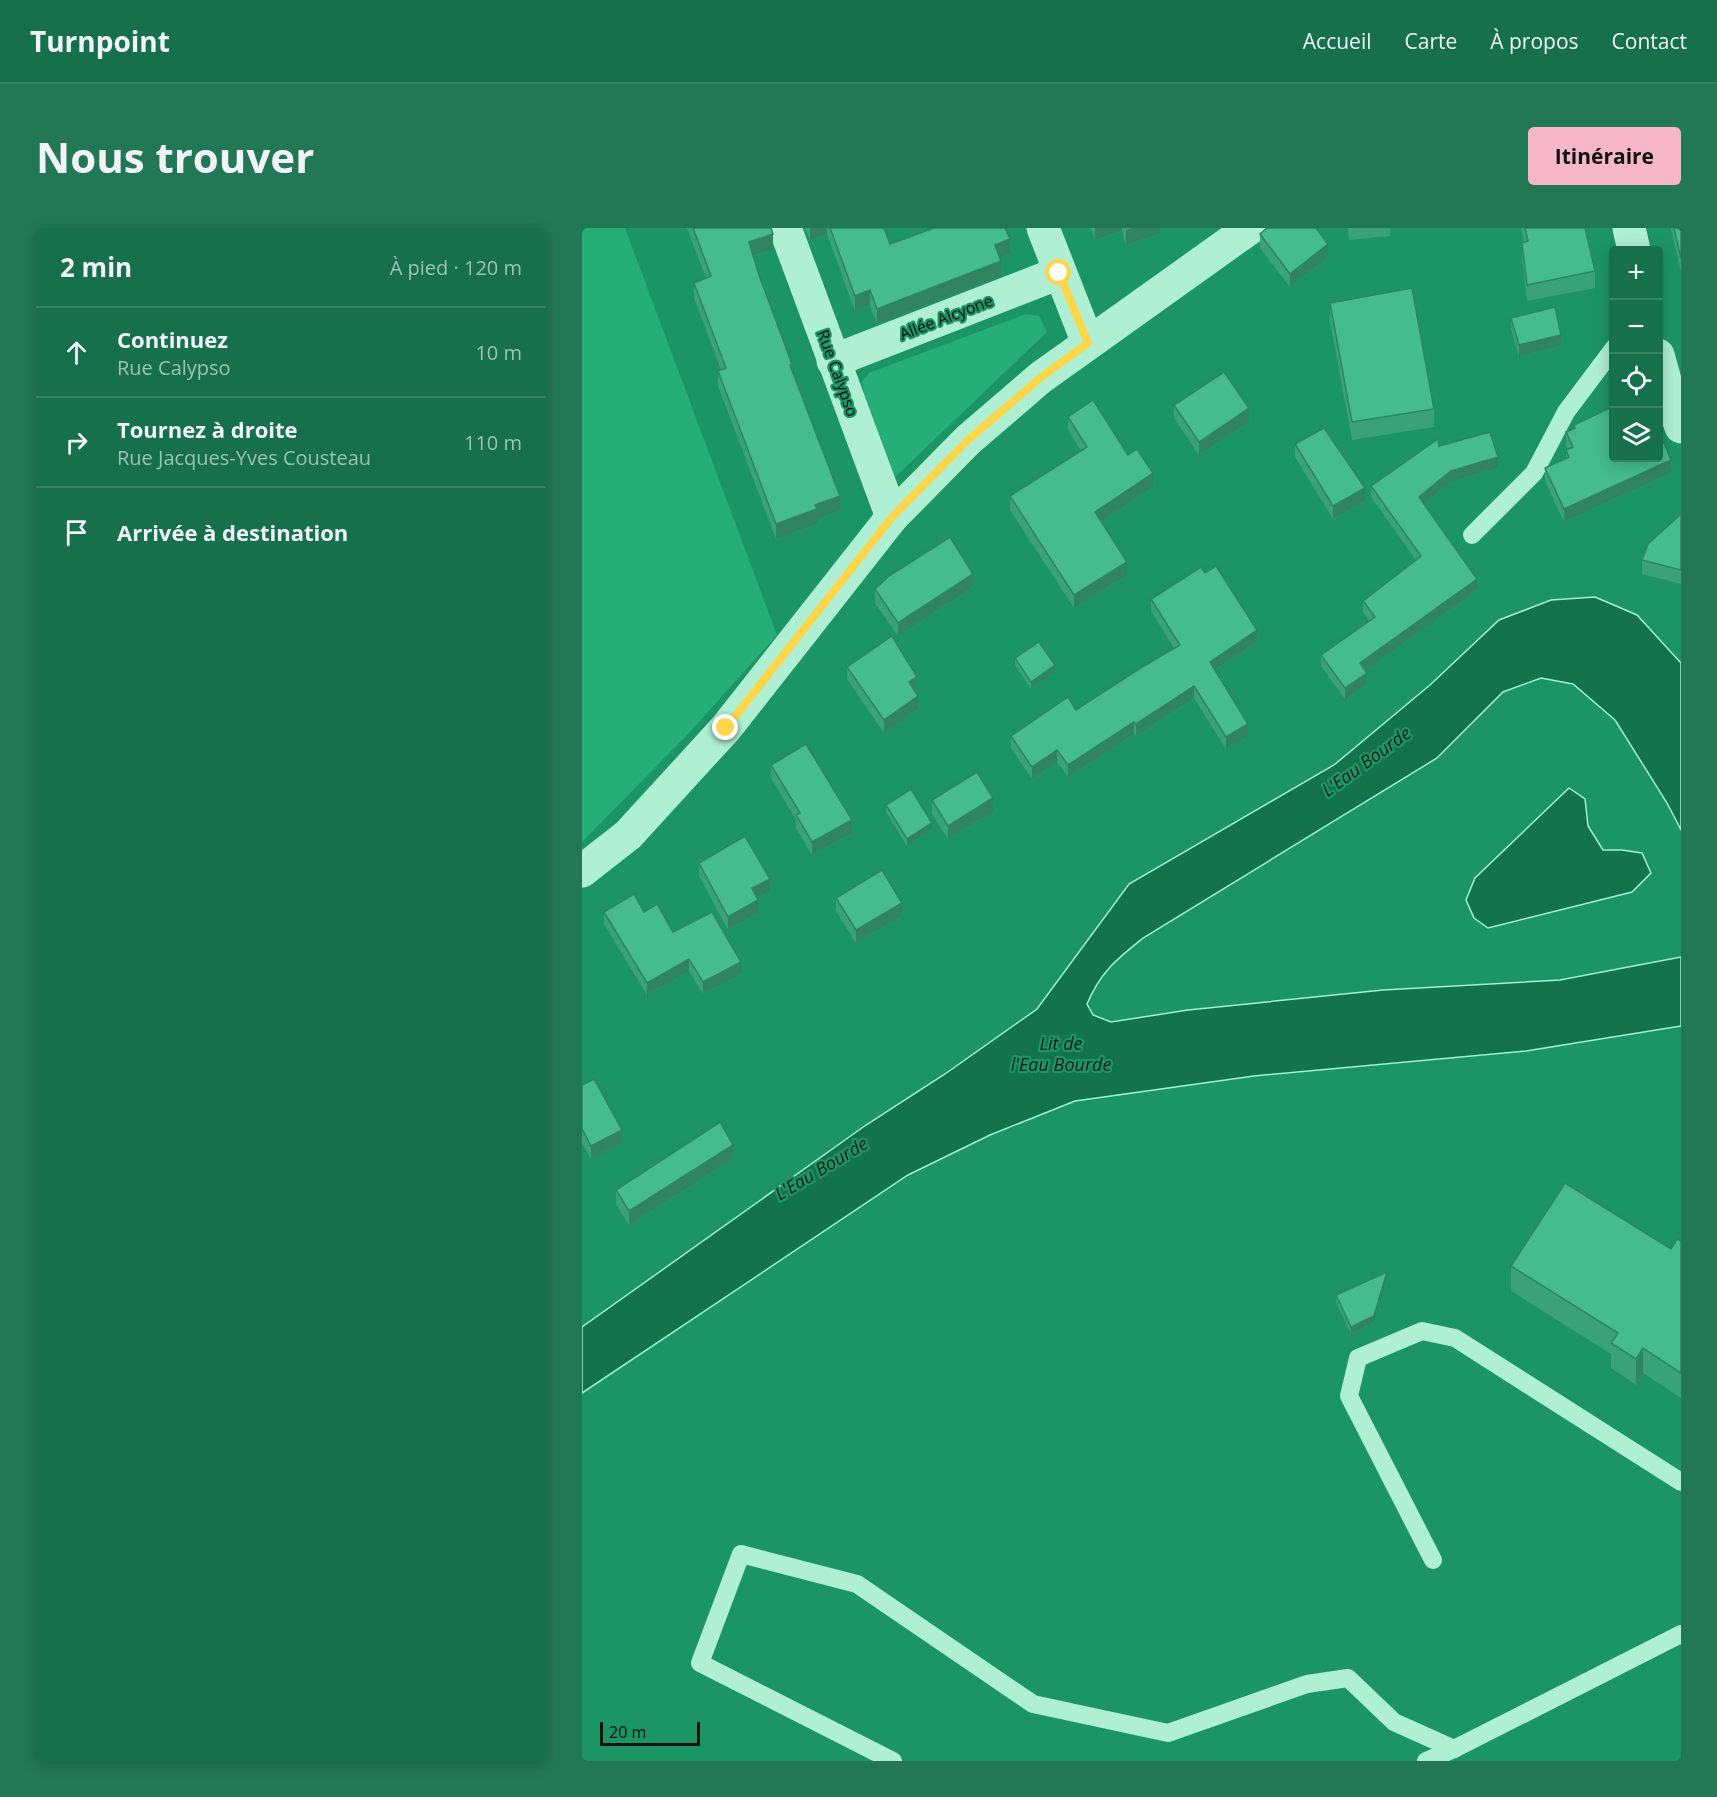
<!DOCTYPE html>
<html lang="fr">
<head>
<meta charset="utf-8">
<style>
  :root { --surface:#15704b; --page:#227855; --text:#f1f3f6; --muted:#9dc1b5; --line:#348263; --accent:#f7b7c9 }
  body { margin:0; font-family:"Open Sans",sans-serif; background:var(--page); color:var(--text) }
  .controls { position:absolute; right:18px; top:18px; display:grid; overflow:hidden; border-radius:6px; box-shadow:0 3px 15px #0003 }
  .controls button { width:54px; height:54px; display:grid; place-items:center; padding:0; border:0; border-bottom:2px solid var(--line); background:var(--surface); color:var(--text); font:30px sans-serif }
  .scale { position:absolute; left:18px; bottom:15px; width:100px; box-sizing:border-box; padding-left:6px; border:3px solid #111; border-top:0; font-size:16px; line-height:21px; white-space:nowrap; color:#111; -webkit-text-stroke:4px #1c9564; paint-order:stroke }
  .stop { position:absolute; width:18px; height:18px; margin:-14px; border:4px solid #ffd54a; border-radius:50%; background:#fff }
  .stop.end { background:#ffd54a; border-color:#fff; box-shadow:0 2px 6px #0008 }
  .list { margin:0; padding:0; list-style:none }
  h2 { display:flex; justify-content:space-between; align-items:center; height:78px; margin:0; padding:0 24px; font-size:26px }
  h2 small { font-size:20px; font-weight:400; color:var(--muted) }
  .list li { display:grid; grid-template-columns:39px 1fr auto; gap:18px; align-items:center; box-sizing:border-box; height:90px; padding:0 24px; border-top:2px solid var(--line) }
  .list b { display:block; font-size:22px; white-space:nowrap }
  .list p { margin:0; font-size:20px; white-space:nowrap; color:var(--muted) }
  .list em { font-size:20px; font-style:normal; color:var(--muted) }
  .icon { flex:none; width:33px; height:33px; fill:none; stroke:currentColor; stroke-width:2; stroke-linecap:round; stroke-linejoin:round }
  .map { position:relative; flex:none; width:1099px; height:1533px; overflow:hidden; border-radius:6px }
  header { display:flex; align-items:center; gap:36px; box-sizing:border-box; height:84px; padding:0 30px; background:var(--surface); border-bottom:2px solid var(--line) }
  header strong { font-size:28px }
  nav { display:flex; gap:33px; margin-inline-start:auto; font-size:21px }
  .intro { display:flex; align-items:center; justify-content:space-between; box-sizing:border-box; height:144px; padding:0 36px }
  h1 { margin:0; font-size:42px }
  .button { padding:15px 27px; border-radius:6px; background:var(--accent); color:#111; font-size:21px; font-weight:700 }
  main { display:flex; gap:36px; padding:0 36px }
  aside { flex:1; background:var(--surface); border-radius:6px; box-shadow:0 3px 15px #0003 }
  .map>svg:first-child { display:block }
</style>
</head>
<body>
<header>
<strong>Turnpoint</strong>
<nav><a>Accueil</a><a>Carte</a><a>À propos</a><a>Contact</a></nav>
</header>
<div class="intro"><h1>Nous trouver</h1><a class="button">Itinéraire</a></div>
<main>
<aside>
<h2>2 min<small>À pied · 120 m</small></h2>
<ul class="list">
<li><svg class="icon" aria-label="ahead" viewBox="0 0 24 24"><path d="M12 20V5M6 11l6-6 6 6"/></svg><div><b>Continuez</b><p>Rue Calypso</p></div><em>10 m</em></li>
<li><svg class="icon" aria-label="right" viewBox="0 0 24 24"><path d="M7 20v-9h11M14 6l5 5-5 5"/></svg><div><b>Tournez à droite</b><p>Rue Jacques-Yves Cousteau</p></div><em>110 m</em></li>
<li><svg class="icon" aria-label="arrive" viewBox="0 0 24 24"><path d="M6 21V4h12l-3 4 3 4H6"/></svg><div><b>Arrivée à destination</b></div></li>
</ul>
</aside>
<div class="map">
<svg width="1099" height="1533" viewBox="0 0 1099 1533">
  <rect width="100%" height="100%" fill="#1c9564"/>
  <g fill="#25ae75">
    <polygon points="0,0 43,0 195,407 107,505 0,614"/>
    <polygon points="444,86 457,88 465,104 313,249 282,164 280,154 287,145"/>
  </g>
  <g fill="#13734d" stroke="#a2f1cf" stroke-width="1.5">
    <path d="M1013,369L1055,387L1099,435V602L1085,575L1033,492L991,456L959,450L921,464L855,530L561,710C534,732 519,743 505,776L511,787L529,794L606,782L801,762L978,752L1099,729V798L944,823L672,848L493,873L408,907L326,947L0,1165V1099L284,897L363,846L455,781L547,656L752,537L848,457L917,392L969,372Z"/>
    <polygon points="987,560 1003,571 1006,598 1021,622 1040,622 1060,625 1069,645 1050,664 906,700 892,690 884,672 893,650"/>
  </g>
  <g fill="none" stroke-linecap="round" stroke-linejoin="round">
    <g stroke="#afefd4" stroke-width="18">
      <polyline points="890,307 952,245 984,184 1032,120"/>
      <polyline points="851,1332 767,1168 776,1130 840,1103 873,1110 1099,1254"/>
      <polyline points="311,1533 118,1435 159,1326 275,1356 451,1476 586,1505 725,1456 766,1450 812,1494 872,1521"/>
      <polyline points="844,1533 872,1521 1099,1406"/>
    </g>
    <g stroke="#afefd4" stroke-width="33">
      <polyline points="203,0 310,289"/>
      <polyline points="461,0 506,115"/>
      <polyline points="1047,0 1052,22"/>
      <polyline points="1076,127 1084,156 1099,199"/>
      <polyline points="251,133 477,45"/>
      <polyline points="0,643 46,607 144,500 310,289 386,212 458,150 668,0"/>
    </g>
  </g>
  <g fill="#3aa278">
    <polygon points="105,0 189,0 191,21 171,28 177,47 258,283 235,291 235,296 194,311 136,158 136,143 139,142 112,70 112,55 124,50"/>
    <polygon points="223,0 302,0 308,16 428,26 418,30 419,48 295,96 288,77 273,83 245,6 228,12"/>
    <polygon points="509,0 578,0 578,6 544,17 540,3 513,12"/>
    <polygon points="766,0 808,0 808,8 767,12"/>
    <polygon points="939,0 1003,0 1013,43 1013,60 945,73 940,31 940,15 942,14"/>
    <polygon points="1089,0 1099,0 1099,44"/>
    <polygon points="678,6 746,29 708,59 678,20"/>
    <polygon points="748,75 852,181 852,199 770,212 748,93"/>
    <polygon points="929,90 979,118 937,128 929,101"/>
    <polygon points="592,177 667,194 617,227 592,190"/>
    <polygon points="486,189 546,227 571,259 519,294 545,347 492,380 428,282 428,268 499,223 486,202"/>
    <polygon points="992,197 1089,245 982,294 963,253 963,240 984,231 984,222 986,222 984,218 984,204 992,200"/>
    <polygon points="713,216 783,273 751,291 713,229"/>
    <polygon points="857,218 916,240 869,254 842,276 895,362 783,442 785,456 763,471 739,438 739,427 787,393 781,384 781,373 834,332 789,269 789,258"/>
    <polygon points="1099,286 1099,356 1060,346 1060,332"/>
    <polygon points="623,345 675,414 633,442 666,508 644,521 612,470 554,508 552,506 486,549 475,534 450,551 429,520 429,508 494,482 592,420 569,383 569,371"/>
    <polygon points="391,359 316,408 293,375 293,361"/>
    <polygon points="433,430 473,444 449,461 433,437"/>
    <polygon points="265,439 335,461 333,463 336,481 302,505 265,451"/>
    <polygon points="189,537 270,605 230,627 214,600 214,592 189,550"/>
    <polygon points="350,572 411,584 366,611 350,586"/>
    <polygon points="304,577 350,601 325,618 304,584"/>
    <polygon points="117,635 188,663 175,670 176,685 146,702 117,648"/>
    <polygon points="254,670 320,688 274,715 254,683"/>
    <polygon points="22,684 62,684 91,704 159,746 121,766 107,743 65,767 22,696"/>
    <polygon points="0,857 40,915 9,931 0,915"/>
    <polygon points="151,931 47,997 34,976 34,962"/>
    <polygon points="1099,1013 1099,1170 1061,1145 1054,1157 1029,1140 1029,1126 929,1063 929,1038 1089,1021"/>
    <polygon points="805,1051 792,1095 769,1106 754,1074 754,1067"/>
  </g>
  <g fill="#308461">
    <polygon points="228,0 245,0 245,6 228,12"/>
    <polygon points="513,0 540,0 540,3 513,12"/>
    <polygon points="551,0 578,0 578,6 544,17 544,2"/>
    <polygon points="191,6 191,21 167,29 167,14"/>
    <polygon points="428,11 428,26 413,32 413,17"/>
    <polygon points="746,16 746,29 708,59 708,46"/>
    <polygon points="419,33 419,48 295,96 295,81"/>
    <polygon points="288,62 288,77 273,83 273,68"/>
    <polygon points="979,107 979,118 937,128 937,117"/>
    <polygon points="667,180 667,194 617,227 617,214"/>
    <polygon points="916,229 916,240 869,254 837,280 837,269 869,243"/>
    <polygon points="1089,232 1089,245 982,294 982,281"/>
    <polygon points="571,245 571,259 513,298 513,284"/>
    <polygon points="783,260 783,273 751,291 751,278"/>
    <polygon points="258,268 258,283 235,291 235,296 194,311 194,296 233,277"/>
    <polygon points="545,334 545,347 492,380 492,367"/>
    <polygon points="391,346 391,359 316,408 316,395"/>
    <polygon points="895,351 895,362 778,446 778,435"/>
    <polygon points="675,402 675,414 628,445 628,434"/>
    <polygon points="473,437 473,444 449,461 449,454"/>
    <polygon points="785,445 785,456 763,471 763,460"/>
    <polygon points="335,449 335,461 327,467 327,454"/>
    <polygon points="612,458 612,470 554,508 554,496"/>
    <polygon points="336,468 336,481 302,505 302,492"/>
    <polygon points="552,494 552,506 486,549 486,537"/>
    <polygon points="666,496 666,508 644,521 644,509"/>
    <polygon points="475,522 475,534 450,551 450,539"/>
    <polygon points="411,570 411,584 366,611 366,598"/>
    <polygon points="270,592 270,605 230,627 230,614"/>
    <polygon points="350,595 350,601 325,618 325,611"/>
    <polygon points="188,651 188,663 170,673 170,660"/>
    <polygon points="176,672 176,685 146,702 146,689"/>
    <polygon points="320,675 320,688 274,715 274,702"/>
    <polygon points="107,731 107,743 65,767 65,755"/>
    <polygon points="159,734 159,746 121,766 121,754"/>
    <polygon points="40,902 40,915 9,931 9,918"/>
    <polygon points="151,917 151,931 47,997 47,983"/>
    <polygon points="805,1044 805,1051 792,1095 769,1106 769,1099"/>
    <polygon points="1061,1120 1061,1145 1054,1157 1054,1131"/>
  </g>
  <g fill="#44bc8b" stroke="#308461" stroke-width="1.5">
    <polygon points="111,0 189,0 191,6 167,14 177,47 210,136 208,137 258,268 233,277 235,281 194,296 136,143 144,140 112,55 129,48"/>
    <polygon points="248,0 302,0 308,16 352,0 423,0 428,11 413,17 419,33 295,81 288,62 273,68"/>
    <polygon points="685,0 734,0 746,16 708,46 678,6"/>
    <polygon points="943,0 1003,0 1013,43 945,57 940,15 946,13"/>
    <polygon points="1092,0 1099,0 1099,31"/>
    <polygon points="830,60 852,181 770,194 748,75"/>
    <polygon points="973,79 979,107 937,117 929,90"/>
    <polygon points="642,144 667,180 617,214 592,177"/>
    <polygon points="511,172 546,227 555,221 571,245 513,284 545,334 492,367 428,268 505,219 486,189"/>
    <polygon points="1032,178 1032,230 1077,230 1077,203 1089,232 982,281 963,240 987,229 984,222 991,219 984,204 993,200 992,197"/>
    <polygon points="742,200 783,260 751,278 713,216"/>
    <polygon points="908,204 916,229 869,243 837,269 895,351 778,435 785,445 763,460 739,427 793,389 781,373 839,328 789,258 856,211 857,218"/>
    <polygon points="1099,286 1099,342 1060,332 1066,316"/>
    <polygon points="368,309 391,346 316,395 293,361 307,348"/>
    <polygon points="634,338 675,402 628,434 666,496 644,509 612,458 554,496 552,494 486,537 475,522 450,539 429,508 486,469 494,482 560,439 598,417 569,371 619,339 623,345"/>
    <polygon points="310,408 335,449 327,454 336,468 302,492 265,439"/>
    <polygon points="457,414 473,437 449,454 433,430"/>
    <polygon points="224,516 270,592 230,614 214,587 218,585 189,537"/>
    <polygon points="395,544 411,570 366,598 350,572"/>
    <polygon points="329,561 350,595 325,611 304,577"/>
    <polygon points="163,608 188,651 170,660 176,672 146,689 117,635"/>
    <polygon points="300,642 320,675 274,702 254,670"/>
    <polygon points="52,666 62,684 75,676 91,704 130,684 159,734 121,754 107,731 65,755 22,684"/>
    <polygon points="12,851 40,902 9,918 0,901 0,857"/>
    <polygon points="138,894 151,917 47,983 34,962"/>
    <polygon points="983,955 1089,1021 1095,1011 1099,1013 1099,1145 1061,1120 1054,1131 1029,1115 1036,1105 929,1038"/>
    <polygon points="805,1044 792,1088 769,1099 754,1067"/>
  </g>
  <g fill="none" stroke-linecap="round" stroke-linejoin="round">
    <polyline stroke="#ffd54a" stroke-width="8" points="144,500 310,289 386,212 458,150 506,115 477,45"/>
  </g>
  <g text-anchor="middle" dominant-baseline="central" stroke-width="4.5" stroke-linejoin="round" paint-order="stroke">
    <g font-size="16" fill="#111" stroke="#1c9564">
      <text transform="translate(364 89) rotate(-21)">Allée Alcyone</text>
      <text transform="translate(256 145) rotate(70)">Rue Calypso</text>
    </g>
    <g font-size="18" font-style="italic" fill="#1a1c1b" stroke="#1c9564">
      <text transform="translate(784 533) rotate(-36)">L'Eau Bourde</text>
      <text x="479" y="815">Lit de<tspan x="479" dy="21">l'Eau Bourde</tspan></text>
      <text transform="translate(239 940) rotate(-31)">L'Eau Bourde</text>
    </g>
  </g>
</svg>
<div class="controls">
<button>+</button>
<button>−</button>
<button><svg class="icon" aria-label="locate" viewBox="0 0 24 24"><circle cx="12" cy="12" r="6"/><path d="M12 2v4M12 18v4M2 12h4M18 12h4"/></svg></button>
<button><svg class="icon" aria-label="layers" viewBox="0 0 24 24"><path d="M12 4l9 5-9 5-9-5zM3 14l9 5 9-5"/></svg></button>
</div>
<div class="scale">20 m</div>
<div class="stop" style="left:477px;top:45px"></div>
<div class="stop end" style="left:144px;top:500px"></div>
</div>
</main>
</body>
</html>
